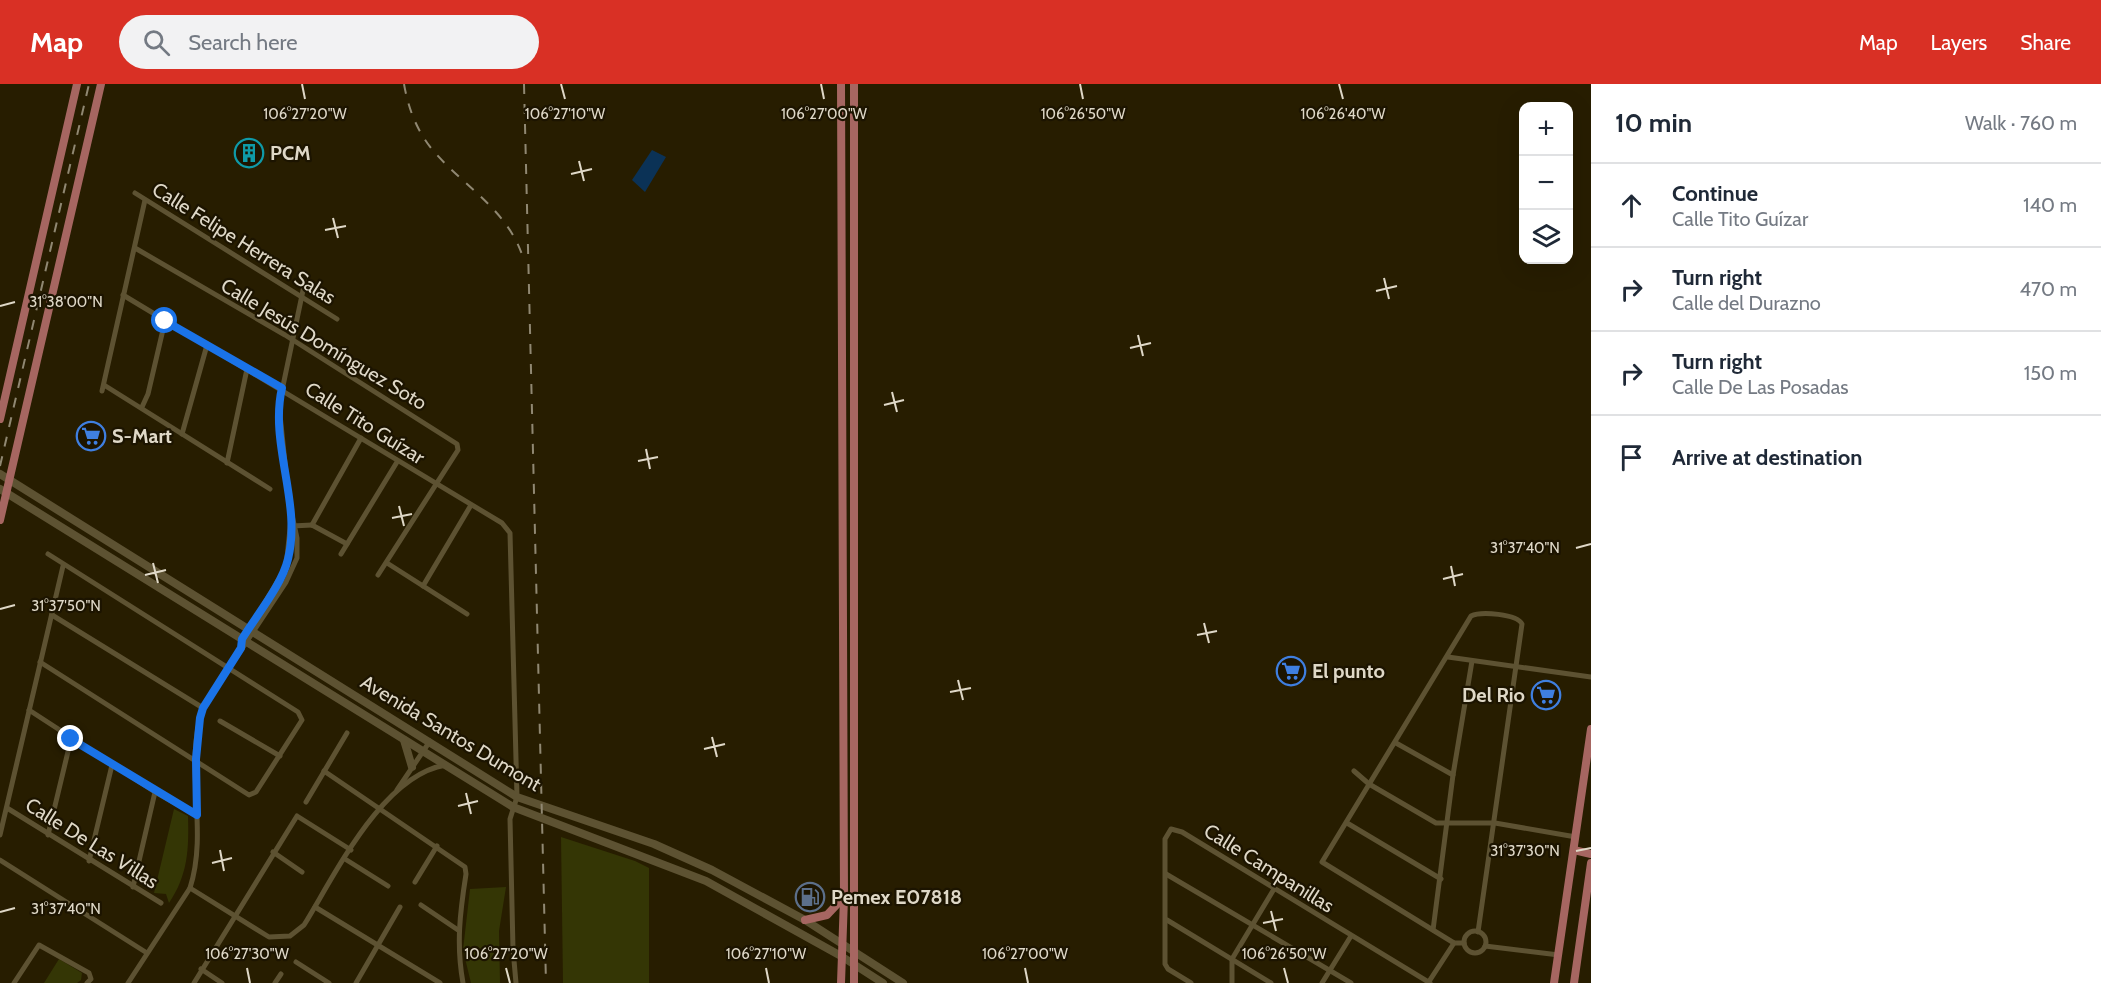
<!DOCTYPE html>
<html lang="en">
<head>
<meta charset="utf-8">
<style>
  :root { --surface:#fff; --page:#f2f2f3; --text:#1f2937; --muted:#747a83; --line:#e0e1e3; --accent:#d93025 }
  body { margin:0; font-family:Cabin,sans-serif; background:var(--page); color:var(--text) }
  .controls { position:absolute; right:18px; top:18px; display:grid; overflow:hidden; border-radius:12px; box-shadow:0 6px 24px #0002 }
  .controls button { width:54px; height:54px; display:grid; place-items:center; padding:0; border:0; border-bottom:2px solid var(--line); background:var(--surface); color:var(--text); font:30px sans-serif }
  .stop { position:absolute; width:18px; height:18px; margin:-14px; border:4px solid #1a73e8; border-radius:50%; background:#fff }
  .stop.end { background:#1a73e8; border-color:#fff; box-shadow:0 2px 6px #0008 }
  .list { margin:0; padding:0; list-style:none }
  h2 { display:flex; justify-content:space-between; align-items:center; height:78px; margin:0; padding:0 24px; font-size:26px }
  h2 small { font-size:20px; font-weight:400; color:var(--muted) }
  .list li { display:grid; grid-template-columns:39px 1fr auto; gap:18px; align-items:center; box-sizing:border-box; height:84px; padding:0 24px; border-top:2px solid var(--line) }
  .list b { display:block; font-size:22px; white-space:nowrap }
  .list p { margin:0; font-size:20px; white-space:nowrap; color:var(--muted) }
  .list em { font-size:20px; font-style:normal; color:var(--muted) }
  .icon { flex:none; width:33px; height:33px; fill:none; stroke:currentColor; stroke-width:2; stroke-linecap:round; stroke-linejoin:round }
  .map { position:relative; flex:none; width:1591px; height:899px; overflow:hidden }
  header { display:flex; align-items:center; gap:36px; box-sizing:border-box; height:84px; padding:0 30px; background:var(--accent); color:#fff }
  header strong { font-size:28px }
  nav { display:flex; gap:33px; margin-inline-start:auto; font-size:21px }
  .search { width:420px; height:54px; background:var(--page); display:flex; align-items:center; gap:15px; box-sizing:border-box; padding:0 21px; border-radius:33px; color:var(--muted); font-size:22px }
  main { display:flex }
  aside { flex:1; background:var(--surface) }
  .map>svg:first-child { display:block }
</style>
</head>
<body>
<header>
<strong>Map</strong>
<div class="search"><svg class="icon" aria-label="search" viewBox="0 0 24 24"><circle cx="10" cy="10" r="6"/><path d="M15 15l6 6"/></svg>Search here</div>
<nav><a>Map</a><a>Layers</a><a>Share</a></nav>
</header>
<main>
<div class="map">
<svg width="1591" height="899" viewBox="0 0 1591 899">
  <rect width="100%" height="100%" fill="#271d00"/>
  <g fill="#343605">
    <path d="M174,725L188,732C189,765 188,791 169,819L166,810L154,809Z"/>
    <polygon points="561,753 635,777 649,784 649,899 563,899"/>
    <polygon points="506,803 499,847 500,899 471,899 463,866 470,805"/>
    <polygon points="59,875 82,889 81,896 77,899 44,899"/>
  </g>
  <polygon fill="#0b3256" points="652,66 666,73 645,108 632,96"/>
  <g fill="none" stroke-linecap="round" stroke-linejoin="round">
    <g stroke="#5d5232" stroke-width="5">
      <polyline points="135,109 337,235"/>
      <polyline points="135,164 285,251 457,360 458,366 378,491"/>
      <polyline points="123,211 502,439 510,449 517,713 510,735 513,865 516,899"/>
      <polyline points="104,301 270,405"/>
      <polyline points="102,307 145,116"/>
      <polyline points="142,323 148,310 165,237"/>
      <polyline points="182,350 207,261"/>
      <polyline points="227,379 247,285"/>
      <polyline points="312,441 361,354"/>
      <polyline points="312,441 347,460"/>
      <polyline points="292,442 312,441"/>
      <polyline points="341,470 397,378"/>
      <polyline points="387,479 467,530"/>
      <polyline points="423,502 471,421"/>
      <polyline points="52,531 203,624"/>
      <polyline points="242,557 286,483 291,435"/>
      <polyline points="1448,573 1591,593"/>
      <polyline points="40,578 249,711 256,708 302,636 298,628 48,470"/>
      <polyline points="29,626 155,708 197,731"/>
      <polyline points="220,637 280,672"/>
      <polyline points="1396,659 1453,691"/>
      <path d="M324,687L465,783L466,790C460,828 456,861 463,899"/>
      <polyline points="1354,687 1369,700 1436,739 1495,739 1576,753"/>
      <polyline points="397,706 430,657"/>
      <polyline points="306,718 347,649"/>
      <polyline points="7,724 161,819"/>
      <polyline points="1347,739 1441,795"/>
      <polyline points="0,751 63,482"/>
      <polyline points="48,751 71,655"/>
      <polyline points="273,768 302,788"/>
      <polyline points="345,775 388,802"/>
      <polyline points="0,776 147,869"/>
      <polyline points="89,777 112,681"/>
      <polyline points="1166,790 1351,899"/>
      <polyline points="415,798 437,762"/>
      <polyline points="133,803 155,708"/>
      <path d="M190,804L269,853L290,852L304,841C335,791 382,691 446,681"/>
      <polyline points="421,821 458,846"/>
      <polyline points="315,823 440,899"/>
      <polyline points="1167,836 1271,899"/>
      <polyline points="1433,846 1453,691 1472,577"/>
      <circle cx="1475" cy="858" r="11"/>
      <path d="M1464,859H1454L1322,778L1471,532C1481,527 1517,530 1522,540L1478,848"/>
      <polyline points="1485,862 1559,871"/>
      <polyline points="296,878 329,899"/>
      <polyline points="201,885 222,899"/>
      <polyline points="14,899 39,861 89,889 91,895 87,899"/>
      <path d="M128,899L190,804C209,745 183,682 203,624L286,498L297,474V454L289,417L279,321L306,192"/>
      <polyline points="194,899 297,732 351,766"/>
      <polyline points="275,899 281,890"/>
      <polyline points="356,899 400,823"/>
      <polyline points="1191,899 1168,885 1165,880 1165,755 1171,745 1182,748 1430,899"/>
      <polyline points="1232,899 1232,875 1274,805"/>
      <polyline points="1322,899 1351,852"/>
      <polyline points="1428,899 1454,859"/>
    </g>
    <g stroke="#5d5232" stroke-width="8">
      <polyline points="0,390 517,713 654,760 712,786 805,836 903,899"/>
      <polyline points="0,405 513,723 706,797 841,872 883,899"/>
      <polyline points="404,656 412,683"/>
    </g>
    <g stroke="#a66661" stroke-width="8">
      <polyline points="0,335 77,0"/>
      <polyline points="0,436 101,0"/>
      <polyline points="1574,766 1591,770"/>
      <polyline points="805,836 827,831 843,814"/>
      <polyline points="841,899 844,814 841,0"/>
      <polyline points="854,899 854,0"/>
      <polyline points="1554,899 1591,645"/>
      <polyline points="1574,899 1591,779"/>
    </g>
    <g stroke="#908872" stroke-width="2" stroke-dasharray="10 10" stroke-linecap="butt">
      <path d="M404,0C408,23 416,45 431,64C462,102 510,126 524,177"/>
      <polyline points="524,0 546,899"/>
      <polyline points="0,382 89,0"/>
    </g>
  </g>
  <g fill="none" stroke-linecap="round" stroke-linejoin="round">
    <path stroke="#1a73e8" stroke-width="8" d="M71,655L197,731L196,675L200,634L203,624L241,564L242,555C256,532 282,501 288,475C302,419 269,360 282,304L165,237"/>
  </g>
  <path fill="none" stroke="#dfd8c7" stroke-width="2" d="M302,0L305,15M561,0L565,15M821,0L824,15M1080,0L1083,15M1339,0L1343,15M579,77L584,97M571,90L592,85M333,134L338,154M325,146L346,142M1384,194L1389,215M1376,207L1397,202M0,222L15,218M1138,251L1143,272M1130,264L1151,259M892,308L897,328M884,321L904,316M646,365L650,385M638,377L658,373M399,422L404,442M392,434L412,430M1576,464L1591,460M153,479L158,499M1451,482L1455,502M145,491L166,486M1443,495L1463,490M0,525L15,521M1204,539L1209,559M1197,551L1217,547M958,596L963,616M950,608L971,604M712,653L717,673M704,665L725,660M466,709L471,730M458,722L478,717M220,766L224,787M1576,767L1591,764M212,779L232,774M1271,827L1276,847M0,828L15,824M1263,839L1283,835M247,884L250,899M506,884L510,899M766,884L769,899M1025,884L1028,899M1284,884L1288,899"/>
  <defs>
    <g id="building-ring" transform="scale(1.5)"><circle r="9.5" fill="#1c1400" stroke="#0f9aa8" stroke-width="1.5"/><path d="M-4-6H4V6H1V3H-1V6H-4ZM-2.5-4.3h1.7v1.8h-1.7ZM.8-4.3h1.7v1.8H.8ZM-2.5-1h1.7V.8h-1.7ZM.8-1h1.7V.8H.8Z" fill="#0f9aa8"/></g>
    <g id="supermarket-ring" transform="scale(1.5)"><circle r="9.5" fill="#1c1400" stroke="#3f7fe0" stroke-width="1.5"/><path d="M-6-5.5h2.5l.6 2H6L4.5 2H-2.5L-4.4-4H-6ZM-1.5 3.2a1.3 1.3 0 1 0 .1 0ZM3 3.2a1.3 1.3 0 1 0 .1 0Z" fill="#3f7fe0"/></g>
    <g id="fuel-ring" transform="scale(1.5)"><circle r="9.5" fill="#1c1400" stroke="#5c6f8a" stroke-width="1.5"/><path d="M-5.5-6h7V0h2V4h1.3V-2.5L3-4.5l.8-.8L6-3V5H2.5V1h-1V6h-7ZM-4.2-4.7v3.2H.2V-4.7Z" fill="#5c6f8a"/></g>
  </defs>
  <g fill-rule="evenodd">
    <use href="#building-ring" x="249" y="69"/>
    <use href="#supermarket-ring" x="91" y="352"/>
    <use href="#supermarket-ring" x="1291" y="587"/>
    <use href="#supermarket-ring" x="1546" y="611"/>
    <use href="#fuel-ring" x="810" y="813"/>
  </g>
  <g text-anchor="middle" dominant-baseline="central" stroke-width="4.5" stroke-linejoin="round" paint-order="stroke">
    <g font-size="20" font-weight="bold" fill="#dfd8c7" stroke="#1c1400" text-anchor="start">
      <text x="270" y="69">PCM</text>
      <text x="112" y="352">S-Mart</text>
      <text x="1312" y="587">El punto</text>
      <text x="1525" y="611" text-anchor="end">Del Rio</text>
      <text x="831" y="813">Pemex E07818</text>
    </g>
    <g font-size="20" fill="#dfd8c7" stroke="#1c1400">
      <text transform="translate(244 159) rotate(32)">Calle Felipe Herrera Salas</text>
      <text transform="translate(324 260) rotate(31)">Calle Jesús Domínguez Soto</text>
      <text transform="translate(365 339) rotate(32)">Calle Tito Guízar</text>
      <text transform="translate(451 649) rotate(31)">Avenida Santos Dumont</text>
      <text transform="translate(92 759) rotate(32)">Calle De Las Villas</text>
      <text transform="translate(1269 784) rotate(32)">Calle Campanillas</text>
    </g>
  </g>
  <g font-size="15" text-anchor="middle" fill="#dfd8c7" stroke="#1c1400" stroke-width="4.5" stroke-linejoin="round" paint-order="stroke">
    <text x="305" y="35">106°27'20"W</text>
    <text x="565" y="35">106°27'10"W</text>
    <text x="824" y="35">106°27'00"W</text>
    <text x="1083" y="35">106°26'50"W</text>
    <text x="1343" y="35">106°26'40"W</text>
    <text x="66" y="223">31°38'00"N</text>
    <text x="1525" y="469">31°37'40"N</text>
    <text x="66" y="527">31°37'50"N</text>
    <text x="1525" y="772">31°37'30"N</text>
    <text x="66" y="830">31°37'40"N</text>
    <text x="247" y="875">106°27'30"W</text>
    <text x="506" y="875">106°27'20"W</text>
    <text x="766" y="875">106°27'10"W</text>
    <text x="1025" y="875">106°27'00"W</text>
    <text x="1284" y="875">106°26'50"W</text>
  </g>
</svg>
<div class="controls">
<button>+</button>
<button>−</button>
<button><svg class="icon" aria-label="layers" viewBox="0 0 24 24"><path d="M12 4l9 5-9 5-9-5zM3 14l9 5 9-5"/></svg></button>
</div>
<div class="stop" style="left:165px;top:237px"></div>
<div class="stop end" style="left:71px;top:655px"></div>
</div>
<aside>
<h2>10 min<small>Walk · 760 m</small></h2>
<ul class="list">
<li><svg class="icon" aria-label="ahead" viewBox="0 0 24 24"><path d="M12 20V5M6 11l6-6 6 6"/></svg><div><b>Continue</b><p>Calle Tito Guízar</p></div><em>140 m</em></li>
<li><svg class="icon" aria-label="right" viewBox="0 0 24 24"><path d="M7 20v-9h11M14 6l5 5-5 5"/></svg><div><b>Turn right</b><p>Calle del Durazno</p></div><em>470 m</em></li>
<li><svg class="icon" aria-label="right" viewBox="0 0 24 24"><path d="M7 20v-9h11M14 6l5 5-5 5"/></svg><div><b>Turn right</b><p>Calle De Las Posadas</p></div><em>150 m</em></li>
<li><svg class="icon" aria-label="arrive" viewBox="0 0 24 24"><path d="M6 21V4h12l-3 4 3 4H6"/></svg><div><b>Arrive at destination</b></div></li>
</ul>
</aside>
</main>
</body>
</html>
